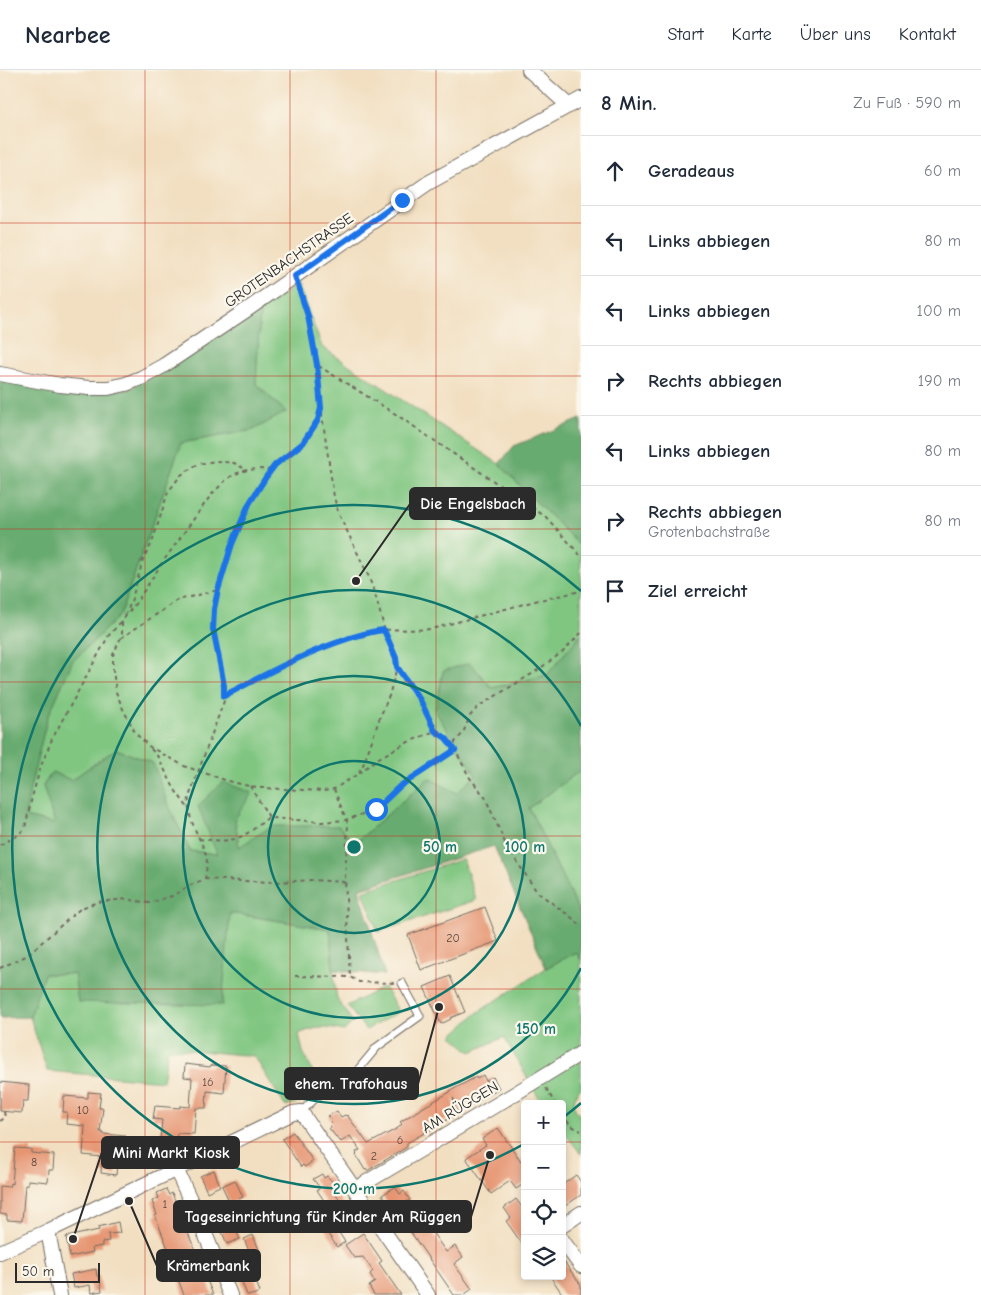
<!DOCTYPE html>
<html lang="de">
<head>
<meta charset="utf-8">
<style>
  :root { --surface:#fff; --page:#f2f2f3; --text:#1f2937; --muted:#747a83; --line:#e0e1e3 }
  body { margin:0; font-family:"Comic Neue",sans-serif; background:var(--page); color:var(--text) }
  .controls { position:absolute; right:15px; bottom:15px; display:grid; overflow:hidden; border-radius:5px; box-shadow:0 2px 8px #0003 }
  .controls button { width:45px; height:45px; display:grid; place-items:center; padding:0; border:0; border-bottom:1px solid var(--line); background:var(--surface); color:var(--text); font:25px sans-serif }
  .scale { position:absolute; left:15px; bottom:12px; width:85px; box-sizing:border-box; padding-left:5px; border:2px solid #2b2b2b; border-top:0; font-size:14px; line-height:18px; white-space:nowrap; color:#2b2b2b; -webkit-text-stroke:4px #fbf7ec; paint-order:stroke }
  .stop { position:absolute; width:15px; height:15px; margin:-11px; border:4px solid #1a73e8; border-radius:50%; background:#fff }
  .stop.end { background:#1a73e8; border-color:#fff; box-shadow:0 1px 5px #0008 }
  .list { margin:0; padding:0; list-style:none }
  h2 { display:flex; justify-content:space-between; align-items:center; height:65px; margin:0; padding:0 20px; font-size:21px }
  h2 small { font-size:16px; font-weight:400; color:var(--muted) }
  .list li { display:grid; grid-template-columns:32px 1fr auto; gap:15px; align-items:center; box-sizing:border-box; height:70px; padding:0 20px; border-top:1px solid var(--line) }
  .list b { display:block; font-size:19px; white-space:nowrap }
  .list p { margin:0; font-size:16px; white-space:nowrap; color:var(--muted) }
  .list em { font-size:16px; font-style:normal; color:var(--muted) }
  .icon { flex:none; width:28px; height:28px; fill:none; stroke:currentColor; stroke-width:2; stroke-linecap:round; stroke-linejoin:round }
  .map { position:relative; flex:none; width:581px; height:1225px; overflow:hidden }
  header { display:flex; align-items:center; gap:30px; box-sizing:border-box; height:70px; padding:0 25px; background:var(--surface); border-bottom:1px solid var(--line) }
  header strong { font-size:24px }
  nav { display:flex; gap:28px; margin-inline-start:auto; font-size:18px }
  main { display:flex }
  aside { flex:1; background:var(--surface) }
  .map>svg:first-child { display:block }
</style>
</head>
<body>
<header>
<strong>Nearbee</strong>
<nav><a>Start</a><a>Karte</a><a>Über uns</a><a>Kontakt</a></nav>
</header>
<main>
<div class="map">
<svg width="581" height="1225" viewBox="0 0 581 1225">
  <rect width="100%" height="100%" fill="#fbf7ec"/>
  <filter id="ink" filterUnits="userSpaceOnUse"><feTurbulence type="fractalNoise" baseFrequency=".02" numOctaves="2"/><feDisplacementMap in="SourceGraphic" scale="10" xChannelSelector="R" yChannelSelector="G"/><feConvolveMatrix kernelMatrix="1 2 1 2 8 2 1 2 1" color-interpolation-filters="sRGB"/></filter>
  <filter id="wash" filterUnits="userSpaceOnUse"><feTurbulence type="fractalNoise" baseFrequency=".0096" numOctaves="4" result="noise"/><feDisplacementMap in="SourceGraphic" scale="20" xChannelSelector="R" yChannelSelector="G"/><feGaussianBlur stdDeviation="1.12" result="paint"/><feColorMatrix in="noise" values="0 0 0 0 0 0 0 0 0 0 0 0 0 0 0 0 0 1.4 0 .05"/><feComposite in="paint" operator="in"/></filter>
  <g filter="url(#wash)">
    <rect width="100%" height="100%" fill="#f2dfc1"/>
    <g fill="#80c681" stroke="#567856">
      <polygon points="298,214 322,277 499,394 581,477 581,564 547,605 492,618 470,593 435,641 477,705 457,723 429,708 355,773 239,777 235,749 223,712 217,784 190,781 167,732 153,693 116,679 71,710 52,702 43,716 55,754 25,747 30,718 47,649 72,592 120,545 181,373 253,360 286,342 256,314 260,240"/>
      <polygon points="581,700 581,846 529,738"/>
      <polygon points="463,789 476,830 378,862 363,821"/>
      <path d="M230,843L330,859L333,900L337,929L353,952L344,961C327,957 315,956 299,964L303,982L313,1002L315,1024L299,1032L285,1036L254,986L168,978L163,1011L47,1001L30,947L44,904H74Z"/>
      <path d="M576,882L581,890V1018C573,1027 571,1038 581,1046V1084L562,1059V1034H543L537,1025L504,967L471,982L452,966L477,943L546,898Z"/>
      <polygon points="384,917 399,942 366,960 347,936"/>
    </g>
    <g fill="#68ab6f" stroke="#4a6b4d">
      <polygon points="260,240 256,314 286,342 253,360 181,373 120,545 72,592 47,649 30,718 25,747 55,754 43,716 52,702 71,710 116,679 153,693 167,732 190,781 217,784 198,736 223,712 252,723 235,749 239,777 272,756 339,756 355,773 429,708 457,723 476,705 435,641 443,601 470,593 492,618 547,605 581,564 581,700 529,738 581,846 581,890 576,882 546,898 494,776 359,819 385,905 333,900 330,859 230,843 222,935 78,932 74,904 44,904 30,947 0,948 0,310 128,320"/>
      <polygon points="581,349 581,477 499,394 514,376"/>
    </g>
    <g id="blocks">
      <g fill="#e69572">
        <polygon points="485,837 498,871 421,900 408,865"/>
        <polygon points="450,906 465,942 450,948 451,949 441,954 424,917"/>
        <polygon points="185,994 210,997 211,995 226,996 224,1023 207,1021 206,1038 196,1038 194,1064 177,1063 175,1080 159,1079 162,1050 153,1049 155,1036 180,1038 180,1036 190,1037 192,1008 184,1007"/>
        <polygon points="483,1005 486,1011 493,1007 499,1018 462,1041 453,1028 457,1044 407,1073 407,1077 367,1101 367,1099 365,1100 356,1085 357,1084 356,1082 360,1080 350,1066 341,1072 340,1070 339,1071 329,1058 331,1057 330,1055 332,1053 328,1046 337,1041 341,1047 345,1045 346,1046 347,1045 368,1074 398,1058 402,1054 400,1052 422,1038 450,1022 450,1021 476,1007 477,1009"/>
        <polygon points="0,1012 29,1015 28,1031 23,1031 22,1043 0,1041"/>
        <polygon points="88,1022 101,1023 99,1038 103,1038 100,1062 103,1062 103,1064 126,1066 125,1082 118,1081 116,1105 101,1103 102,1087 83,1085 85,1056 66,1054 67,1042 63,1042 64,1026 88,1028"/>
        <polygon points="498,1058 525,1097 525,1113 516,1119 510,1111 491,1124 466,1088 486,1075 482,1069"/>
        <polygon points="293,1062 313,1091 305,1097 303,1095 301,1097 282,1069"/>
        <polygon points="15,1078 31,1079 31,1083 54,1085 53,1100 49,1100 48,1112 28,1110 28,1115 25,1115 22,1151 7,1150 7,1145 0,1144 0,1116 9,1117 10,1113 12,1114"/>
        <polygon points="214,1100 220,1116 207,1122 200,1106"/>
        <polygon points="322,1104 324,1108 327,1106 331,1110 337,1119 334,1121 351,1146 335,1157 334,1155 345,1172 337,1177 323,1156 331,1151 326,1144 331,1141 317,1120 320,1118 313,1109"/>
        <polygon points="576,1105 581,1112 581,1125 562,1138 562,1115"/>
        <polygon points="235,1110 243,1127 230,1133 222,1116"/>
        <polygon points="395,1117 400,1124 404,1121 410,1130 406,1132 416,1149 421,1146 446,1182 455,1176 463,1187 454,1194 472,1219 464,1225 454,1225 405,1154 402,1156 382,1125"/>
        <polygon points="166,1119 169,1125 172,1123 213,1225 184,1225 178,1209 189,1205 180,1182 171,1186 155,1146 157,1145 152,1131 159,1128 157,1123"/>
        <polygon points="516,1129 525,1141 525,1178 506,1151 511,1148 504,1138"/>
        <polygon points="226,1138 240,1169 227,1174 214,1143"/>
        <polygon points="118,1152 120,1163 108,1164 109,1171 102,1172 102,1176 92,1178 93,1182 70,1187 66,1167 99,1160 98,1157"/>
        <polygon points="363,1163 382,1191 379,1193 401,1225 374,1225 369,1216 375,1212 370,1204 373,1201 363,1187 354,1188 345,1175"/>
        <polygon points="253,1165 260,1182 251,1186 244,1169"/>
        <polygon points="562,1189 581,1215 581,1225 563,1225 550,1206 562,1206"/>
        <polygon points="248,1190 260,1222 252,1225 247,1225 235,1194"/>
        <polygon points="96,1199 97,1206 99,1206 102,1221 91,1223 90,1215 74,1218 71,1204"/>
      </g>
    </g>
  </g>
  <g filter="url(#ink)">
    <use href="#blocks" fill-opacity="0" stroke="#716a60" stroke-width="1"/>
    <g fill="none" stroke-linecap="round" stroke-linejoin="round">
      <g stroke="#716a60" stroke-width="9">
        <polyline id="lane" points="301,1042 319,1025 352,1007 377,977 420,946 402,913"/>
      </g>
      <g stroke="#716a60" stroke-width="16">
        <g id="street">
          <polyline points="529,0 569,36"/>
          <polyline points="0,304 60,315 89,318 108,318 126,314 141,308 163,296 248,239 428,113 581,29"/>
          <polyline points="176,1099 199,1149 230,1225"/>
          <polyline points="355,1119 516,1023 581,983"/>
          <polyline points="562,1156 581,1143"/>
          <polyline points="48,1161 60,1225"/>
          <polyline points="562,1170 581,1196"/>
          <polyline points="0,1182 48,1161 293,1043 301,1042 428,1225"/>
        </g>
      </g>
      <g stroke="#716a60" stroke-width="2" stroke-dasharray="4 4" stroke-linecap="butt">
        <polyline points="299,219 308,246 317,295 397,345 546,447 581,486"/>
        <polyline points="317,295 321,338 334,427 338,442 368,505 375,524 386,565 396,589 397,597 389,626 380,647 364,693 359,702"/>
        <polyline points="271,400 259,399 247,400 235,404 227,409 211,425 162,493 138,530 122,551 122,565 113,585 113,600 116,622 123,639 136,664 150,677 184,696 225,710 244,715 262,718 324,721 334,719 358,704 377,689 406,673 435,661"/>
        <polyline points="125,546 131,532 143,490 152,473 168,422 181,405 198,394 216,391 234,393 247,400"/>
        <polyline points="581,563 564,581 535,602 479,636 470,646 463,663 455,672 455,680 470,708 485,727 506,775 537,822 571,847 581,856"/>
        <polyline points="121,568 178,530 218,520"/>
        <path d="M224,626C264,605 305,582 349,568C357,566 366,562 374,561C393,558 412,561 431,559L535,531L581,521"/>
        <polyline points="151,679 158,687 175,720 188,738"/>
        <polyline points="250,716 269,747 272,748 321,752 346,750 376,739 400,716 455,680 446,668 435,661 420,630 398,598"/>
        <polyline points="334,719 348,754 345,808 350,907"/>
        <path d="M199,769C237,773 240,770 269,747"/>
        <polyline points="0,775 18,765 25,758 32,727 41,696 52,669 109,565 121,552"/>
        <path d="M205,809C206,802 208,792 206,785C199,764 186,749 189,727L224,631V616L213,559L214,539L218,520L232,474L249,434L266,407L275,395L303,373L318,350L321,338"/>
        <polyline points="0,898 26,886 81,838 98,832 126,829 149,833 172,826 191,815 205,809 242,811 278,812 311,810 345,812"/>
        <polyline points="295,906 350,907 359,912 395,913"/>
        <polyline points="546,1018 555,1034"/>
        <polyline points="562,1044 570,1055 581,1061"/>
        <polyline points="0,1051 5,1048 4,1041"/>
      </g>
      <use href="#lane" stroke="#fff" stroke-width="7"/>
      <use href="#street" stroke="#fff" stroke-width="14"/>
    </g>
  </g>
  <g fill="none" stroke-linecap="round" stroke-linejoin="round" filter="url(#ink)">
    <path stroke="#1a73e8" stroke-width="6" d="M376,739L400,716L455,680L446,668L435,661L420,630L397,597L396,588L384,560C371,561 360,565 347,569C304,583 264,605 224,626V616L221,599L213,559L214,539L218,520L232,474L249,434L266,407L275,395L303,373L318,350L321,338L317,295L308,246L295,206L402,130"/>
  </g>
  <path fill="none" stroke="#c8321e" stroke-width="1" stroke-opacity="0.55" d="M145,0V1225M290,0V1225M436,0V1225M0,153H581M0,306H581M0,459H581M0,612H581M0,766H581M0,919H581M0,1072H525M562,1072H581"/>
  <g fill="none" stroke="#0f766e" stroke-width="2.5">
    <circle cx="354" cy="777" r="86"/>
    <circle cx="354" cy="777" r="171"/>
    <path d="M581 898A257 257 0 1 1 581 656"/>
    <path d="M581 1033A342 342 0 0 1 565 1046M522 1075A342 342 0 1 1 581 521"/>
  </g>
  <g text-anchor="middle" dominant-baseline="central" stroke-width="4.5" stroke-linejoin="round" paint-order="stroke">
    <g font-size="12" fill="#5a463d">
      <text x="453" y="868">20</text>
      <text x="208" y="1012">16</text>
      <text x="83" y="1040">10</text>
      <text x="400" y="1070">6</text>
      <text x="374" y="1086">2</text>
      <text x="34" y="1092">8</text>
      <text x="165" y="1134">1</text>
    </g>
    <g font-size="15" fill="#2b2b2b" stroke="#fbf7ec">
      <text transform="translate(289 190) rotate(-35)">GROTENBACHSTRASSE</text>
      <text transform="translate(460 1037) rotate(-31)">AM RÜGGEN</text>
    </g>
  </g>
  <circle cx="354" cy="777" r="8" fill="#0f766e" stroke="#fbf7ec" stroke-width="2.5"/>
  <g font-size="15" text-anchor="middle" font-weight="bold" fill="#0f766e" stroke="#fbf7ec" stroke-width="4.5" stroke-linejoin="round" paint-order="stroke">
    <text x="440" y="782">50 m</text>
    <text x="525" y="782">100 m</text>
    <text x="536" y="964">150 m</text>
    <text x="354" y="1124">200 m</text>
  </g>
  <path fill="none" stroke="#2b2b2b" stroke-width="2" d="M356 511L410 434M439 937L418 1014M73 1169L102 1082M490 1085L471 1147M129 1131L157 1196"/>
  <g fill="#2b2b2b" stroke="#fbf7ec" stroke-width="2">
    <circle cx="356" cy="511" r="5"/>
    <circle cx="439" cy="937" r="5"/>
    <circle cx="73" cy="1169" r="5"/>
    <circle cx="490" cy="1085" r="5"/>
    <circle cx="129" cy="1131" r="5"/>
  </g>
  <g fill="#2b2b2b" stroke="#2b2b2b" stroke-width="2">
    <rect x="410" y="418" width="125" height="31" rx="5"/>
    <rect x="285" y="998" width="133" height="31" rx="5"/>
    <rect x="102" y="1067" width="137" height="31" rx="5"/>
    <rect x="174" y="1131" width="297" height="31" rx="5"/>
    <rect x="157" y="1180" width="103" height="31" rx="5"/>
  </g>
  <g font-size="16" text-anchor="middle" font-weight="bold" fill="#fff">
    <text x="473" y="439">Die Engelsbach</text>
    <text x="351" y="1019">ehem. Trafohaus</text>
    <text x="171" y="1088">Mini Markt Kiosk</text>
    <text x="323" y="1152">Tageseinrichtung für Kinder Am Rüggen</text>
    <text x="208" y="1201">Krämerbank</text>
  </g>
</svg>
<div class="controls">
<button>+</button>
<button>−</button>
<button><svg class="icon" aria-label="locate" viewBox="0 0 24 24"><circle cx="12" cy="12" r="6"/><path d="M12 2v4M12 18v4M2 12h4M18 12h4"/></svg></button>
<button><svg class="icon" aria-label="layers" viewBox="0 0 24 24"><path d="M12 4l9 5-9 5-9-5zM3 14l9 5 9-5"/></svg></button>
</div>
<div class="scale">50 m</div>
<div class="stop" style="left:376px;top:739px"></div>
<div class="stop end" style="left:402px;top:130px"></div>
</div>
<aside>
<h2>8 Min.<small>Zu Fuß · 590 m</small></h2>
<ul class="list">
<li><svg class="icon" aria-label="ahead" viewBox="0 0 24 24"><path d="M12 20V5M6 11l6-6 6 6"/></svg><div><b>Geradeaus</b></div><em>60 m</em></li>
<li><svg class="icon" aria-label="left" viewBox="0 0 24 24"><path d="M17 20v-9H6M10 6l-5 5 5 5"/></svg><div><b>Links abbiegen</b></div><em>80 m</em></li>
<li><svg class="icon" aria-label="left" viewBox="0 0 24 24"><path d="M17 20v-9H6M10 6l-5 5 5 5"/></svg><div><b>Links abbiegen</b></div><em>100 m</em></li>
<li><svg class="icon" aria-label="right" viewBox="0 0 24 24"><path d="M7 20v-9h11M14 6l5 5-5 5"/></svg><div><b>Rechts abbiegen</b></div><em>190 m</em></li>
<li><svg class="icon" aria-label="left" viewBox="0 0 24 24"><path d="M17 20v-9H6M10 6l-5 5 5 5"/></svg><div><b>Links abbiegen</b></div><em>80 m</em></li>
<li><svg class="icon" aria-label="right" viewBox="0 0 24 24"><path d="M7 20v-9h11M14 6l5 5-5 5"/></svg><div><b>Rechts abbiegen</b><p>Grotenbachstraße</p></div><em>80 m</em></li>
<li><svg class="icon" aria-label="arrive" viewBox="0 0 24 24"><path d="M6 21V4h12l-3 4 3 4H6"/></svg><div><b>Ziel erreicht</b></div></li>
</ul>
</aside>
</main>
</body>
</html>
